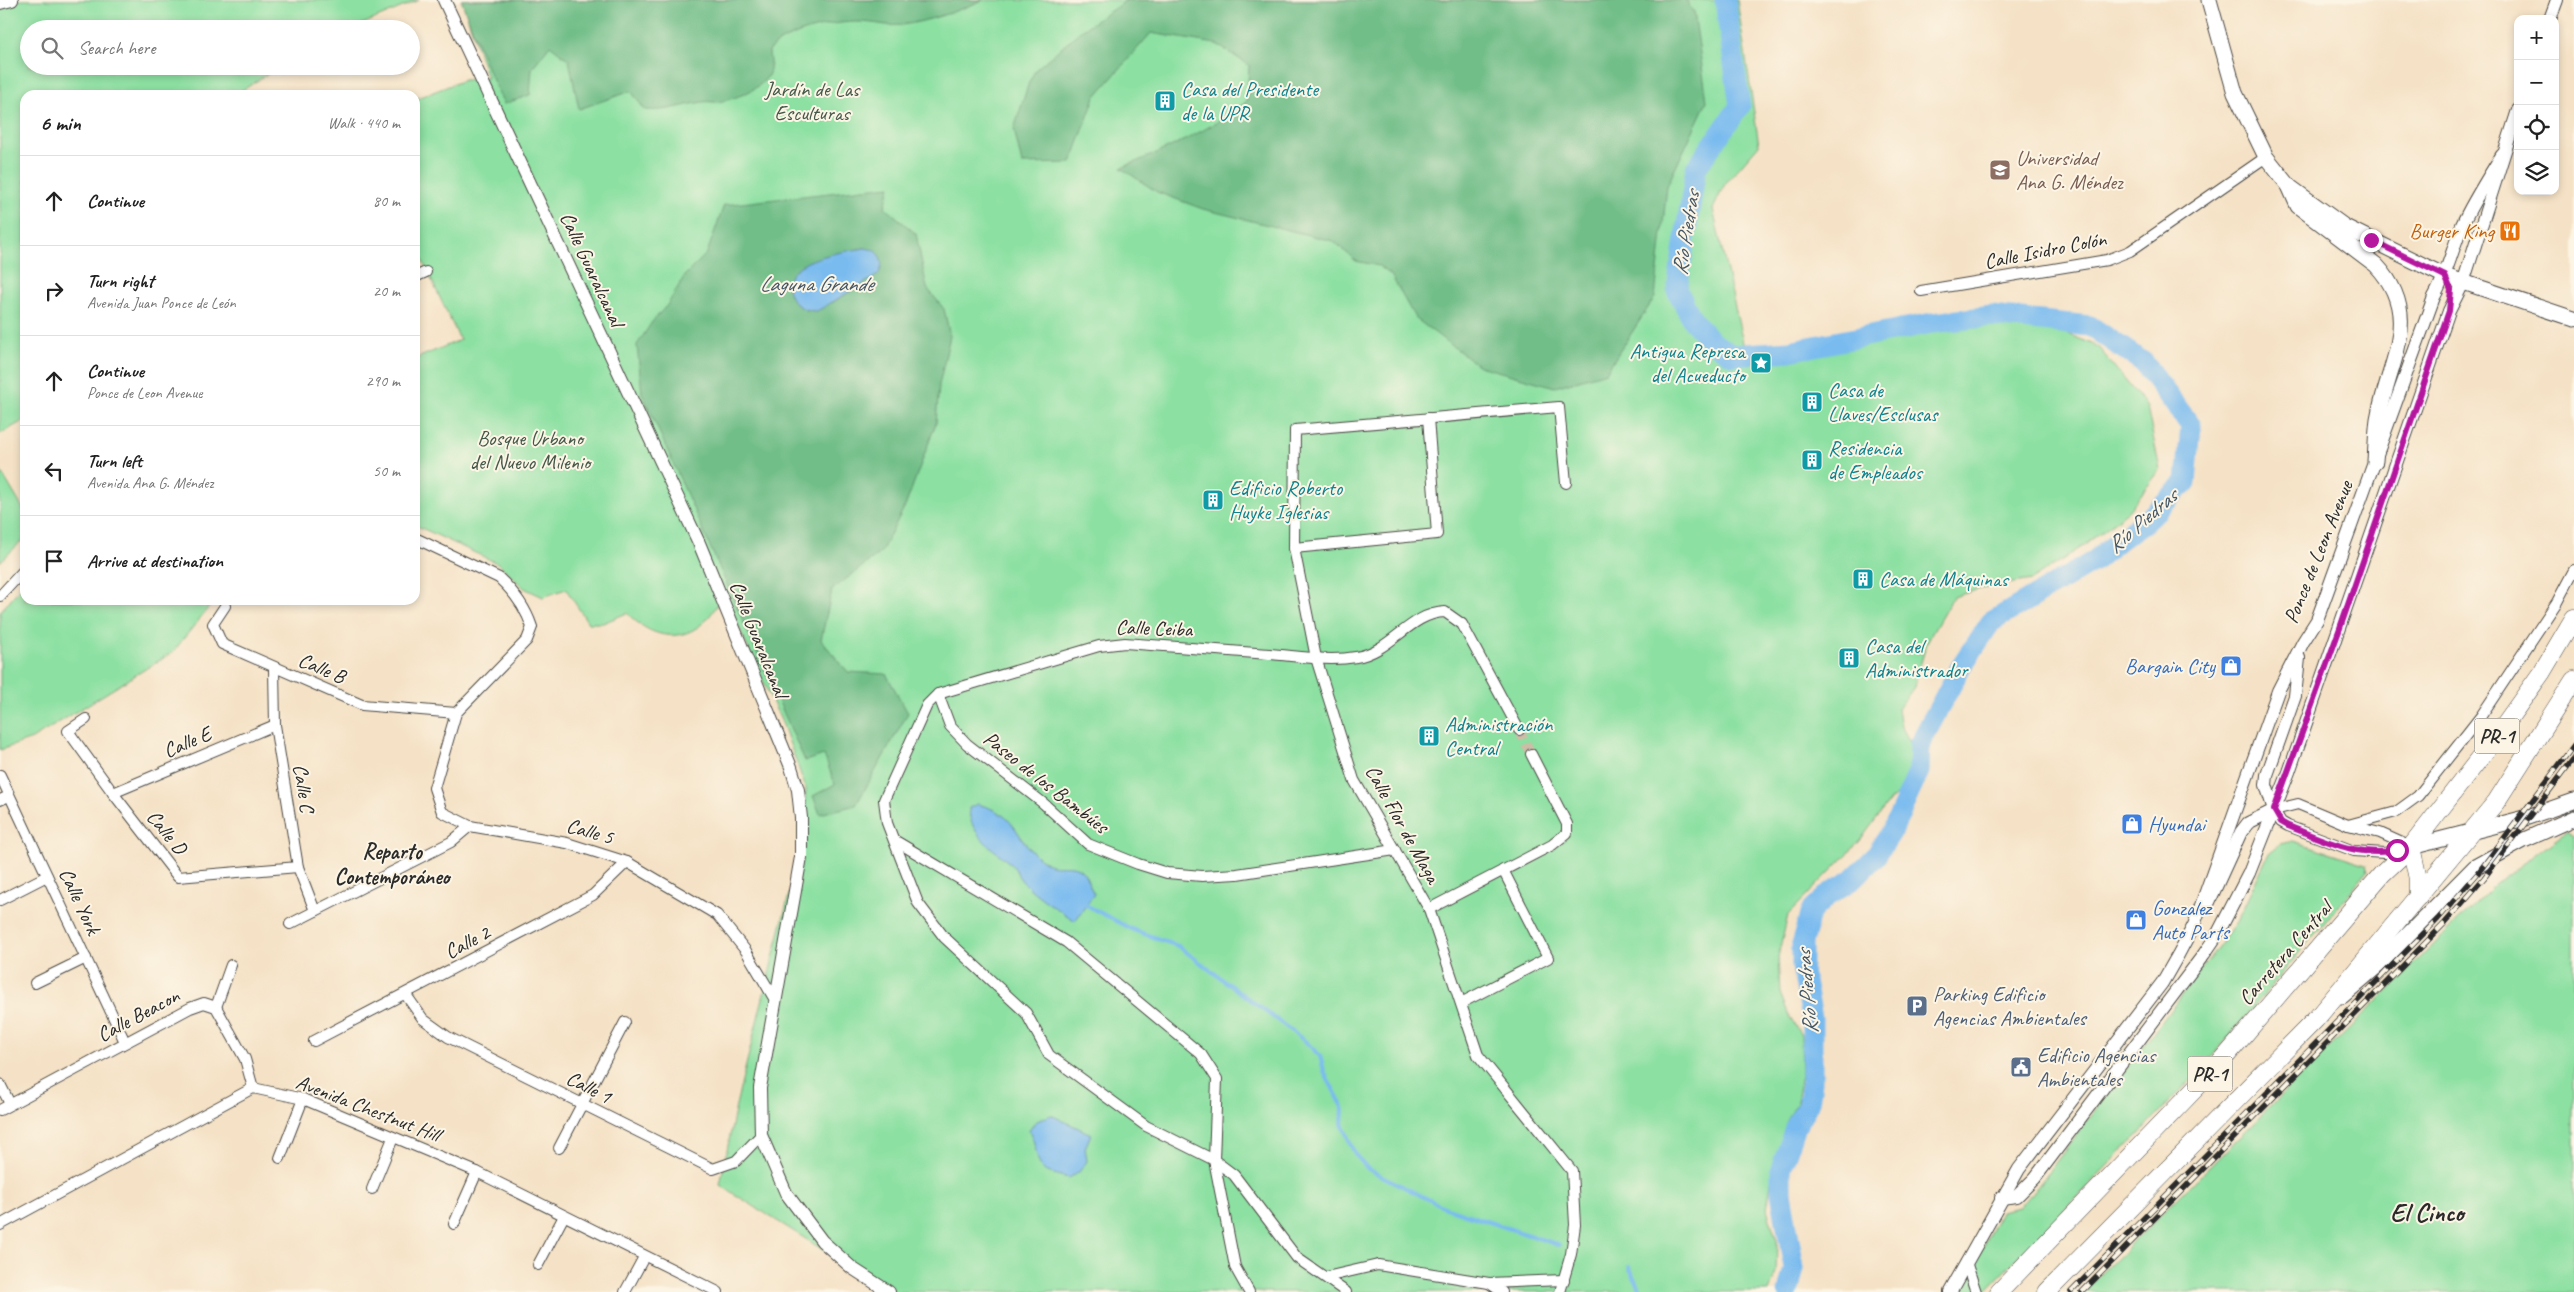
<!DOCTYPE html>
<html lang="en">
<head>
<meta charset="utf-8">
<style>
  :root { --surface:#fff; --page:#f6f6f6; --text:#222; --muted:#767676; --line:#e0e0e0 }
  body { margin:0; font-family:Caveat,sans-serif; background:var(--page); color:var(--text) }
  .controls { position:absolute; right:15px; top:15px; display:grid; overflow:hidden; border-radius:10px; box-shadow:0 2px 8px #0003 }
  .controls button { width:45px; height:45px; display:grid; place-items:center; padding:0; border:0; border-bottom:1px solid var(--line); background:var(--surface); color:var(--text); font:25px sans-serif }
  .stop { position:absolute; width:15px; height:15px; margin:-11px; border:4px solid #b5179e; border-radius:50%; background:#fff }
  .stop.end { background:#b5179e; border-color:#fff; box-shadow:0 1px 5px #0008 }
  .list { margin:0; padding:0; list-style:none }
  h2 { display:flex; justify-content:space-between; align-items:center; height:65px; margin:0; padding:0 20px; font-size:21px }
  h2 small { font-size:16px; font-weight:400; color:var(--muted) }
  .list li { display:grid; grid-template-columns:32px 1fr auto; gap:15px; align-items:center; box-sizing:border-box; height:90px; padding:0 20px; border-top:1px solid var(--line) }
  .list b { display:block; font-size:19px; white-space:nowrap }
  .list p { margin:0; font-size:16px; white-space:nowrap; color:var(--muted) }
  .list em { font-size:16px; font-style:normal; color:var(--muted) }
  .icon { flex:none; width:28px; height:28px; fill:none; stroke:currentColor; stroke-width:2; stroke-linecap:round; stroke-linejoin:round }
  .map { position:relative; flex:none; width:2574px; height:1292px; overflow:hidden }
  .search { position:absolute; background:var(--surface); box-shadow:0 2px 8px #0003; left:20px; top:20px; width:400px; height:55px; display:flex; align-items:center; gap:12px; box-sizing:border-box; padding:0 18px; border-radius:28px; color:var(--muted); font-size:19px }
  .panel { position:absolute; background:var(--surface); box-shadow:0 2px 8px #0003; left:20px; top:90px; width:400px; height:515px; border-radius:15px }
  .map>svg:first-child { display:block }
</style>
</head>
<body>
<div class="map">
<svg width="2574" height="1292" viewBox="0 0 2574 1292">
  <rect width="100%" height="100%" fill="#fcf5e5"/>
  <filter id="ink" filterUnits="userSpaceOnUse"><feTurbulence type="fractalNoise" baseFrequency=".02" numOctaves="2"/><feDisplacementMap in="SourceGraphic" scale="10" xChannelSelector="R" yChannelSelector="G"/><feConvolveMatrix kernelMatrix="1 2 1 2 8 2 1 2 1" color-interpolation-filters="sRGB"/></filter>
  <filter id="wash" filterUnits="userSpaceOnUse"><feTurbulence type="fractalNoise" baseFrequency=".0096" numOctaves="4" result="noise"/><feDisplacementMap in="SourceGraphic" scale="20" xChannelSelector="R" yChannelSelector="G"/><feGaussianBlur stdDeviation="1.12" result="paint"/><feColorMatrix in="noise" values="0 0 0 0 0 0 0 0 0 0 0 0 0 0 0 0 0 1.4 0 .05"/><feComposite in="paint" operator="in"/></filter>
  <g filter="url(#wash)">
    <rect width="100%" height="100%" fill="#f5e2c6"/>
    <g fill="#8ce0a2" stroke="#5c8666">
      <polygon points="0,0 419,0 351,29 29,29 29,66 280,66 235,95 25,95 25,420 0,434"/>
      <path d="M462,0H1737L1759,145L1725,184L1713,209L1745,352H1760L1935,319L2025,315L2098,347L2147,407L2160,470L2129,510L2085,545L2031,580L1980,589L1953,597L1927,642L1914,687L1898,709L1901,726L1927,772L1890,800L1859,842L1788,915L1778,957L1780,993L1790,1018L1801,1035L1802,1074L1797,1102L1787,1121L1774,1163L1767,1209L1777,1241L1776,1273L1769,1292H890L720,1185L737,1101L800,851L806,789L783,725L723,592C705,640 662,650 627,613L603,623H588L566,589L543,597L524,588L499,564L415,525V359L460,340L415,245V99L464,80L487,78Z"/>
      <polygon points="0,470 25,512 25,538 0,562"/>
      <polygon points="25,582 25,600 217,600 209,607 173,652 32,739 0,750 0,612"/>
      <polygon points="2566,831 2574,836 2574,1292 2083,1292 2493,886"/>
      <polygon points="2293,841 2366,864 2368,871 2198,1073 1984,1292 1960,1292 2001,1211 2019,1207 2038,1186 2236,923 2269,853 2280,844"/>
    </g>
    <g fill="#71be88" stroke="#4e745a" fill-rule="evenodd">
      <path d="M461,0H983C958,11 929,21 902,25C888,27 874,22 860,22C834,21 788,32 769,50C769,57 771,64 770,70C767,88 731,101 715,102C711,102 707,101 703,102C681,105 668,112 645,110L631,91L579,109L569,60L550,45L532,68L530,95L504,104L488,70Z"/>
      <path d="M1127,0H1686L1694,12L1707,101L1667,186L1655,297L1606,372L1555,387L1479,366L1415,318L1391,275L1379,266L1356,261L1333,241L1203,209L1157,192L1121,168C1165,150 1210,131 1247,101L1249,65L1216,44L1151,33L1095,97L1071,163L1022,164L1014,129L1029,82L1036,69L1083,29Z"/>
      <path d="M890,186L885,207L916,234L927,288L944,309L950,336L939,385L936,423L906,504L881,552L832,590L821,640L848,672L886,674L908,713L856,805L820,814L813,796L835,784L824,755L805,761L642,393L637,345L652,322L668,304L685,275L707,253L724,205ZM865,248L857,287L833,302L807,311C796,303 791,299 788,284L854,250Z"/>
    </g>
    <g fill="#7abbef" stroke="#52738d">
      <path d="M865,248L876,250C882,260 884,265 878,275L817,311C807,311 796,307 791,297C773,259 843,252 865,248Z"/>
      <path d="M977,804C1022,815 1013,841 1045,862C1057,871 1072,859 1084,873C1088,879 1090,888 1094,894L1075,921C1058,909 1037,897 1022,881C1017,876 1017,869 1012,865C994,849 969,835 969,808Z"/>
      <path d="M1051,1115L1091,1134L1085,1148L1087,1161L1079,1172L1069,1178C1061,1176 1052,1174 1045,1171C1035,1165 1037,1142 1029,1131L1035,1122Z"/>
    </g>
    <g fill="none" stroke-linecap="round" stroke-linejoin="round">
      <g stroke="#7abbef" stroke-width="4">
        <polyline points="1086,905 1131,929 1178,946 1305,1041 1320,1056 1325,1074 1343,1107 1342,1124 1355,1154 1368,1169 1444,1207 1559,1245"/>
        <polyline points="1629,1267 1642,1292"/>
      </g>
      <polyline stroke="#7abbef" stroke-width="21" points="1725,0 1740,106 1696,168 1677,290 1693,321 1712,342 1732,355 1789,351 1932,323 1992,316 2090,326 2143,362 2191,426 2186,482 2146,521 2120,539 2094,561 1991,622 1961,667 1920,743 1919,771 1892,831 1875,857 1853,879 1829,894 1811,911 1802,942 1802,966 1812,1018 1812,1082 1809,1102 1795,1128 1781,1169 1781,1193 1794,1268 1788,1292"/>
    </g>
  </g>
  <g filter="url(#ink)">
    <g fill="none" stroke-linecap="round" stroke-linejoin="round">
      <polyline stroke="#cdbda7" stroke-width="10" stroke-dasharray="10 5" stroke-linecap="butt" points="1519,730 1531,754"/>
      <g stroke="#494642" stroke-width="12">
        <g id="minor">
          <polyline points="415,277 426,272"/>
          <polyline points="1921,291 2107,260 2130,251 2266,157"/>
          <path d="M415,538L499,578C513,591 526,609 532,627L527,640L456,713L434,788L442,812L470,826L567,843L627,862L717,915L746,951L775,1000"/>
          <polyline points="1294,548 1437,534 1428,418"/>
          <polyline points="0,596 25,569"/>
          <polyline points="225,606 213,624 222,644 362,705 456,713"/>
          <polyline points="274,669 275,725 298,867 315,911"/>
          <polyline points="938,694 950,726 967,744 1043,803 1088,844 1138,864 1167,873 1202,876 1237,874 1395,850"/>
          <polyline points="86,719 68,731 113,793 178,877 298,867"/>
          <polyline points="0,775 125,1042"/>
          <polyline points="113,793 275,725"/>
          <polyline points="0,800 9,796"/>
          <polygon points="2298,804 2348,825 2380,833 2411,847 2384,853 2354,851 2288,826 2281,822 2274,810"/>
          <polyline points="2348,825 2396,812 2418,796 2481,716 2557,602 2574,570"/>
          <polyline points="894,840 1066,942 1201,1054 1217,1079 1214,1160 1234,1175 1297,1258 1346,1292"/>
          <polyline points="0,900 47,876"/>
          <polyline points="1429,909 1552,845 1567,833 1567,824 1531,754"/>
          <polyline points="290,924 451,842 470,826"/>
          <polyline points="35,983 86,958"/>
          <polyline points="406,995 423,1019 448,1037 713,1169 736,1161 761,1135"/>
          <polyline points="1461,1003 1548,958 1503,870"/>
          <polyline points="216,1007 231,965"/>
          <polyline points="314,1041 593,895 627,862"/>
          <polyline points="0,1084 10,1104"/>
          <polyline points="0,1110 190,1008 204,1003 216,1007 245,1059 253,1088"/>
          <polyline points="559,1148 625,1022"/>
          <polyline points="280,1158 303,1099"/>
          <polyline points="372,1189 393,1138"/>
          <polyline points="454,1224 477,1172"/>
          <polyline points="0,1225 253,1088 303,1099 477,1172 718,1292"/>
          <polyline points="1966,1262 1976,1292"/>
          <polyline points="538,1265 564,1216"/>
          <polyline points="1326,1277 1378,1265 1489,1283 1502,1292"/>
          <polyline points="1489,1283 1564,1280"/>
          <polyline points="625,1292 644,1257"/>
          <path d="M1249,1292L1235,1267L1214,1160L1146,1126L1049,1055L1026,1013L944,937L918,903L887,823L884,800L927,705L938,694L1099,646L1125,643C1173,647 1221,650 1269,654C1297,656 1328,662 1356,657C1391,652 1410,613 1445,612L1462,624L1519,730"/>
          <polyline points="1560,1292 1571,1254 1575,1225 1572,1171 1478,1055 1429,909 1354,780 1316,658 1294,548 1295,430 1559,407 1566,483"/>
        </g>
      </g>
      <g stroke="#494642" stroke-width="14">
        <g id="tertiary">
          <polyline points="444,0 699,543 791,767 798,790 801,818 801,857 760,1088 761,1135 786,1193 822,1241 852,1268 889,1292"/>
          <polyline points="0,3 12,0"/>
          <polyline points="2550,19 2557,0"/>
          <polyline points="2274,810 2266,785 2267,775 2295,696 2299,658"/>
          <polyline points="2209,902 2241,832 2248,823 2274,810"/>
          <polyline points="2001,1198 2017,1196 2035,1178 2204,954 2217,935 2249,873 2289,772 2449,311 2463,283 2518,110"/>
          <path d="M1950,1292L2019,1169L2162,983L2178,955L2194,925L2278,691L2303,642L2317,620L2434,297C2447,274 2452,250 2462,225C2473,201 2488,178 2502,155"/>
        </g>
      </g>
      <g stroke="#494642" stroke-width="17">
        <g id="secondary">
          <polyline points="2209,0 2235,93 2266,157 2290,187 2345,227 2445,276 2574,319"/>
          <path d="M2290,188L2298,206L2376,265C2424,316 2388,363 2378,419C2376,433 2376,448 2375,461"/>
          <polyline points="2411,847 2525,818 2574,801"/>
          <polyline points="2342,996 2378,965 2475,867 2522,841 2574,818"/>
        </g>
      </g>
      <g stroke="#494642" stroke-width="19">
        <g id="trunk">
          <polyline points="2411,847 2418,879 2418,897"/>
          <polyline points="1999,1292 2220,1063 2382,874 2411,847 2490,745 2542,672 2574,618"/>
          <polyline points="2047,1292 2316,1019 2496,802 2574,680"/>
        </g>
      </g>
      <use href="#minor" stroke="#fff" stroke-width="10"/>
      <use href="#tertiary" stroke="#fff" stroke-width="12"/>
      <use href="#secondary" stroke="#fff" stroke-width="15"/>
      <use href="#trunk" stroke="#fff" stroke-width="18"/>
      <g stroke="#2b2b2b" stroke-width="5.5">
        <g id="rail">
          <polyline points="2071,1292 2438,919 2478,873 2574,745"/>
          <polyline points="2082,1292 2444,924 2484,878 2574,758"/>
        </g>
      </g>
      <use href="#rail" stroke="#fcf5e5" stroke-width="4" stroke-dasharray="11" stroke-linecap="butt"/>
    </g>
  </g>
  <g fill="none" stroke-linecap="round" stroke-linejoin="round" filter="url(#ink)">
    <path stroke="#b5179e" stroke-width="6" d="M2371,240L2445,276L2451,290L2449,311L2340,628L2274,810L2281,822L2288,826C2324,840 2359,858 2397,850"/>
  </g>
  <defs>
    <g id="building-square" transform="scale(1.125)"><rect x="-9" y="-9" width="18" height="18" rx="4" fill="#0f9aa8" stroke="#fcf5e5"/><path d="M-4-6H4V6H1V3H-1V6H-4ZM-2.5-4.3h1.7v1.8h-1.7ZM.8-4.3h1.7v1.8H.8ZM-2.5-1h1.7V.8h-1.7ZM.8-1h1.7V.8H.8Z" fill="#fff"/></g>
    <g id="university-square" transform="scale(1.125)"><rect x="-9" y="-9" width="18" height="18" rx="4" fill="#8d6e63" stroke="#fcf5e5"/><path d="M0-5L7-2L0 1L-7-2ZM-4 1L0 2.5L4 1V4Q0 6-4 4Z" fill="#fff"/></g>
    <g id="restaurant-square" transform="scale(1.125)"><rect x="-9" y="-9" width="18" height="18" rx="4" fill="#e8710a" stroke="#fcf5e5"/><path d="M-5-6h1v4h1v-4h1v4h1v-4h1v5L-1.5 .5V6h-2V.5L-5-1ZM5-6V6H3V1.5H1.5Q1.5-4 5-6Z" fill="#fff"/></g>
    <g id="sight-square" transform="scale(1.125)"><rect x="-9" y="-9" width="18" height="18" rx="4" fill="#0f9aa8" stroke="#fcf5e5"/><path d="M0-6L1.8-2.2L6-1.7L2.9 1.2L3.7 5.4L0 3.3L-3.7 5.4L-2.9 1.2L-6-1.7L-1.8-2.2Z" fill="#fff"/></g>
    <g id="shop-square" transform="scale(1.125)"><rect x="-9" y="-9" width="18" height="18" rx="4" fill="#3f7fe0" stroke="#fcf5e5"/><path d="M-5-2.5h2.3a2.7 3.5 0 0 1 5.4 0H5L5.5 6h-11ZM-1.5-2.5h3a1.5 2.3 0 0 0-3 0Z" fill="#fff"/></g>
    <g id="parking-square" transform="scale(1.125)"><rect x="-9" y="-9" width="18" height="18" rx="4" fill="#5c6f8a" stroke="#fcf5e5"/><path d="M-3.5-5.5H1a3.5 3.5 0 0 1 0 7H-1V5.5H-3.5ZM-1-3.4V-.6H.8a1.4 1.4 0 0 0 0-2.8Z" fill="#fff"/></g>
    <g id="civic-square" transform="scale(1.125)"><rect x="-9" y="-9" width="18" height="18" rx="4" fill="#5c6f8a" stroke="#fcf5e5"/><path d="M-.6-6.5H3V-4.5H.6V-3L4-1V1h2V6H-6V1h2V-1L-.6-3ZM-1.2 2.5V6h2.4V2.5Z" fill="#fff"/></g>
  </defs>
  <g fill-rule="evenodd">
    <use href="#building-square" x="1165" y="101"/>
    <use href="#university-square" x="2000" y="170"/>
    <use href="#restaurant-square" x="2510" y="231"/>
    <use href="#sight-square" x="1761" y="363"/>
    <use href="#building-square" x="1812" y="402"/>
    <use href="#building-square" x="1812" y="460"/>
    <use href="#building-square" x="1213" y="500"/>
    <use href="#building-square" x="1863" y="579"/>
    <use href="#building-square" x="1849" y="658"/>
    <use href="#shop-square" x="2231" y="666"/>
    <use href="#building-square" x="1429" y="736"/>
    <use href="#shop-square" x="2132" y="824"/>
    <use href="#shop-square" x="2136" y="920"/>
    <use href="#parking-square" x="1917" y="1006"/>
    <use href="#civic-square" x="2021" y="1067"/>
  </g>
  <g text-anchor="middle" dominant-baseline="central" stroke-width="4" stroke-linejoin="round" paint-order="stroke">
    <g fill="#fcf5e5" stroke="#6a6863" stroke-width="1">
      <rect x="2474.5" y="718.5" width="45" height="35" rx="4"/>
      <rect x="2187.5" y="1056.5" width="45" height="35" rx="4"/>
    </g>
    <g font-size="20" font-weight="bold" fill="#2b2b2b">
      <text x="2497" y="736">PR-1</text>
      <text x="2210" y="1074">PR-1</text>
    </g>
    <g font-size="21" fill="#435849" stroke="#fcf5e5">
      <text x="812" y="89">Jardín de Las<tspan x="812" dy="24">Esculturas</tspan></text>
      <text x="530" y="438">Bosque Urbano<tspan x="530" dy="24">del Nuevo Milenio</tspan></text>
    </g>
    <g font-size="21" fill="#0d838f" stroke="#fcf5e5" text-anchor="start">
      <text x="1181" y="89">Casa del Presidente<tspan x="1181" dy="24">de la UPR</tspan></text>
      <text x="1745" y="351" text-anchor="end">Antigua Represa<tspan x="1745" dy="24">del Acueducto</tspan></text>
      <text x="1828" y="390">Casa de<tspan x="1828" dy="24">Llaves/Esclusas</tspan></text>
      <text x="1828" y="448">Residencia<tspan x="1828" dy="24">de Empleados</tspan></text>
      <text x="1229" y="488">Edificio Roberto<tspan x="1229" dy="24">Huyke Iglesias</tspan></text>
      <text x="1879" y="579">Casa de Máquinas</text>
      <text x="1865" y="646">Casa del<tspan x="1865" dy="24">Administrador</tspan></text>
      <text x="1445" y="724">Administración<tspan x="1445" dy="24">Central</tspan></text>
    </g>
    <g font-size="21" fill="#785e54" stroke="#fcf5e5" text-anchor="start">
      <text x="2016" y="158">Universidad<tspan x="2016" dy="24">Ana G. Méndez</tspan></text>
    </g>
    <g font-size="21" fill="#c56008" stroke="#fcf5e5" text-anchor="end">
      <text x="2494" y="231">Burger King</text>
    </g>
    <g font-size="21" fill="#2b2b2b" stroke="#fcf5e5">
      <text transform="translate(2045 250) rotate(-11)">Calle Isidro Colón</text>
      <text transform="translate(592 269) rotate(65)">Calle Guaralcanal</text>
      <text transform="translate(2318 552) rotate(-68)">Ponce de Leon Avenue</text>
      <text transform="translate(1154 628) rotate(2)">Calle Ceiba</text>
      <text transform="translate(759 639) rotate(68)">Calle Guaralcanal</text>
      <text transform="translate(322 668) rotate(23)">Calle B</text>
      <text transform="translate(187 742) rotate(-23)">Calle E</text>
      <text transform="translate(1046 782) rotate(38)">Paseo de los Bambúes</text>
      <text transform="translate(304 788) rotate(81)">Calle C</text>
      <text transform="translate(1403 824) rotate(61)">Calle Flor de Maga</text>
      <text transform="translate(590 831) rotate(16)">Calle 5</text>
      <text transform="translate(167 832) rotate(51)">Calle D</text>
      <text transform="translate(80 901) rotate(65)">Calle York</text>
      <text transform="translate(467 942) rotate(-28)">Calle 2</text>
      <text transform="translate(2285 953) rotate(-49)">Carretera Central</text>
      <text transform="translate(138 1015) rotate(-28)">Calle Beacon</text>
      <text transform="translate(589 1087) rotate(27)">Calle 1</text>
      <text transform="translate(368 1108) rotate(21)">Avenida Chestnut Hill</text>
    </g>
    <g font-size="21" fill="#366cbe" stroke="#fcf5e5" text-anchor="start">
      <text x="2215" y="666" text-anchor="end">Bargain City</text>
      <text x="2148" y="824">Hyundai</text>
      <text x="2152" y="908">Gonzalez<tspan x="2152" dy="24">Auto Parts</tspan></text>
    </g>
    <g font-size="21" fill="#4e5e75" stroke="#fcf5e5" text-anchor="start">
      <text x="1933" y="994">Parking Edificio<tspan x="1933" dy="24">Agencias Ambientales</tspan></text>
      <text x="2037" y="1055">Edificio Agencias<tspan x="2037" dy="24">Ambientales</tspan></text>
    </g>
    <g font-size="22" font-style="italic" fill="#435666" stroke="#fcf5e5">
      <text transform="translate(1686 233) rotate(-81)">Río Piedras</text>
      <text x="816" y="284">Laguna Grande</text>
      <text transform="translate(2142 521) rotate(-41)">Río Piedras</text>
      <text transform="translate(1807 992) rotate(-95)">Río Piedras</text>
    </g>
    <g font-size="22" font-weight="bold" fill="#2b2b2b" stroke="#fcf5e5">
      <text x="392" y="852">Reparto<tspan x="392" dy="25">Contemporáneo</tspan></text>
    </g>
    <g font-size="26" font-weight="bold" fill="#2b2b2b" stroke="#fcf5e5">
      <text x="2427" y="1212">El Cinco</text>
    </g>
  </g>
</svg>
<div class="controls">
<button>+</button>
<button>−</button>
<button><svg class="icon" aria-label="locate" viewBox="0 0 24 24"><circle cx="12" cy="12" r="6"/><path d="M12 2v4M12 18v4M2 12h4M18 12h4"/></svg></button>
<button><svg class="icon" aria-label="layers" viewBox="0 0 24 24"><path d="M12 4l9 5-9 5-9-5zM3 14l9 5 9-5"/></svg></button>
</div>
<div class="stop" style="left:2397px;top:850px"></div>
<div class="stop end" style="left:2371px;top:240px"></div>
<div class="search"><svg class="icon" aria-label="search" viewBox="0 0 24 24"><circle cx="10" cy="10" r="6"/><path d="M15 15l6 6"/></svg>Search here</div>
<section class="panel">
<h2>6 min<small>Walk · 440 m</small></h2>
<ul class="list">
<li><svg class="icon" aria-label="ahead" viewBox="0 0 24 24"><path d="M12 20V5M6 11l6-6 6 6"/></svg><div><b>Continue</b></div><em>80 m</em></li>
<li><svg class="icon" aria-label="right" viewBox="0 0 24 24"><path d="M7 20v-9h11M14 6l5 5-5 5"/></svg><div><b>Turn right</b><p>Avenida Juan Ponce de León</p></div><em>20 m</em></li>
<li><svg class="icon" aria-label="ahead" viewBox="0 0 24 24"><path d="M12 20V5M6 11l6-6 6 6"/></svg><div><b>Continue</b><p>Ponce de Leon Avenue</p></div><em>290 m</em></li>
<li><svg class="icon" aria-label="left" viewBox="0 0 24 24"><path d="M17 20v-9H6M10 6l-5 5 5 5"/></svg><div><b>Turn left</b><p>Avenida Ana G. Méndez</p></div><em>50 m</em></li>
<li><svg class="icon" aria-label="arrive" viewBox="0 0 24 24"><path d="M6 21V4h12l-3 4 3 4H6"/></svg><div><b>Arrive at destination</b></div></li>
</ul>
</section>
</div>
</body>
</html>
